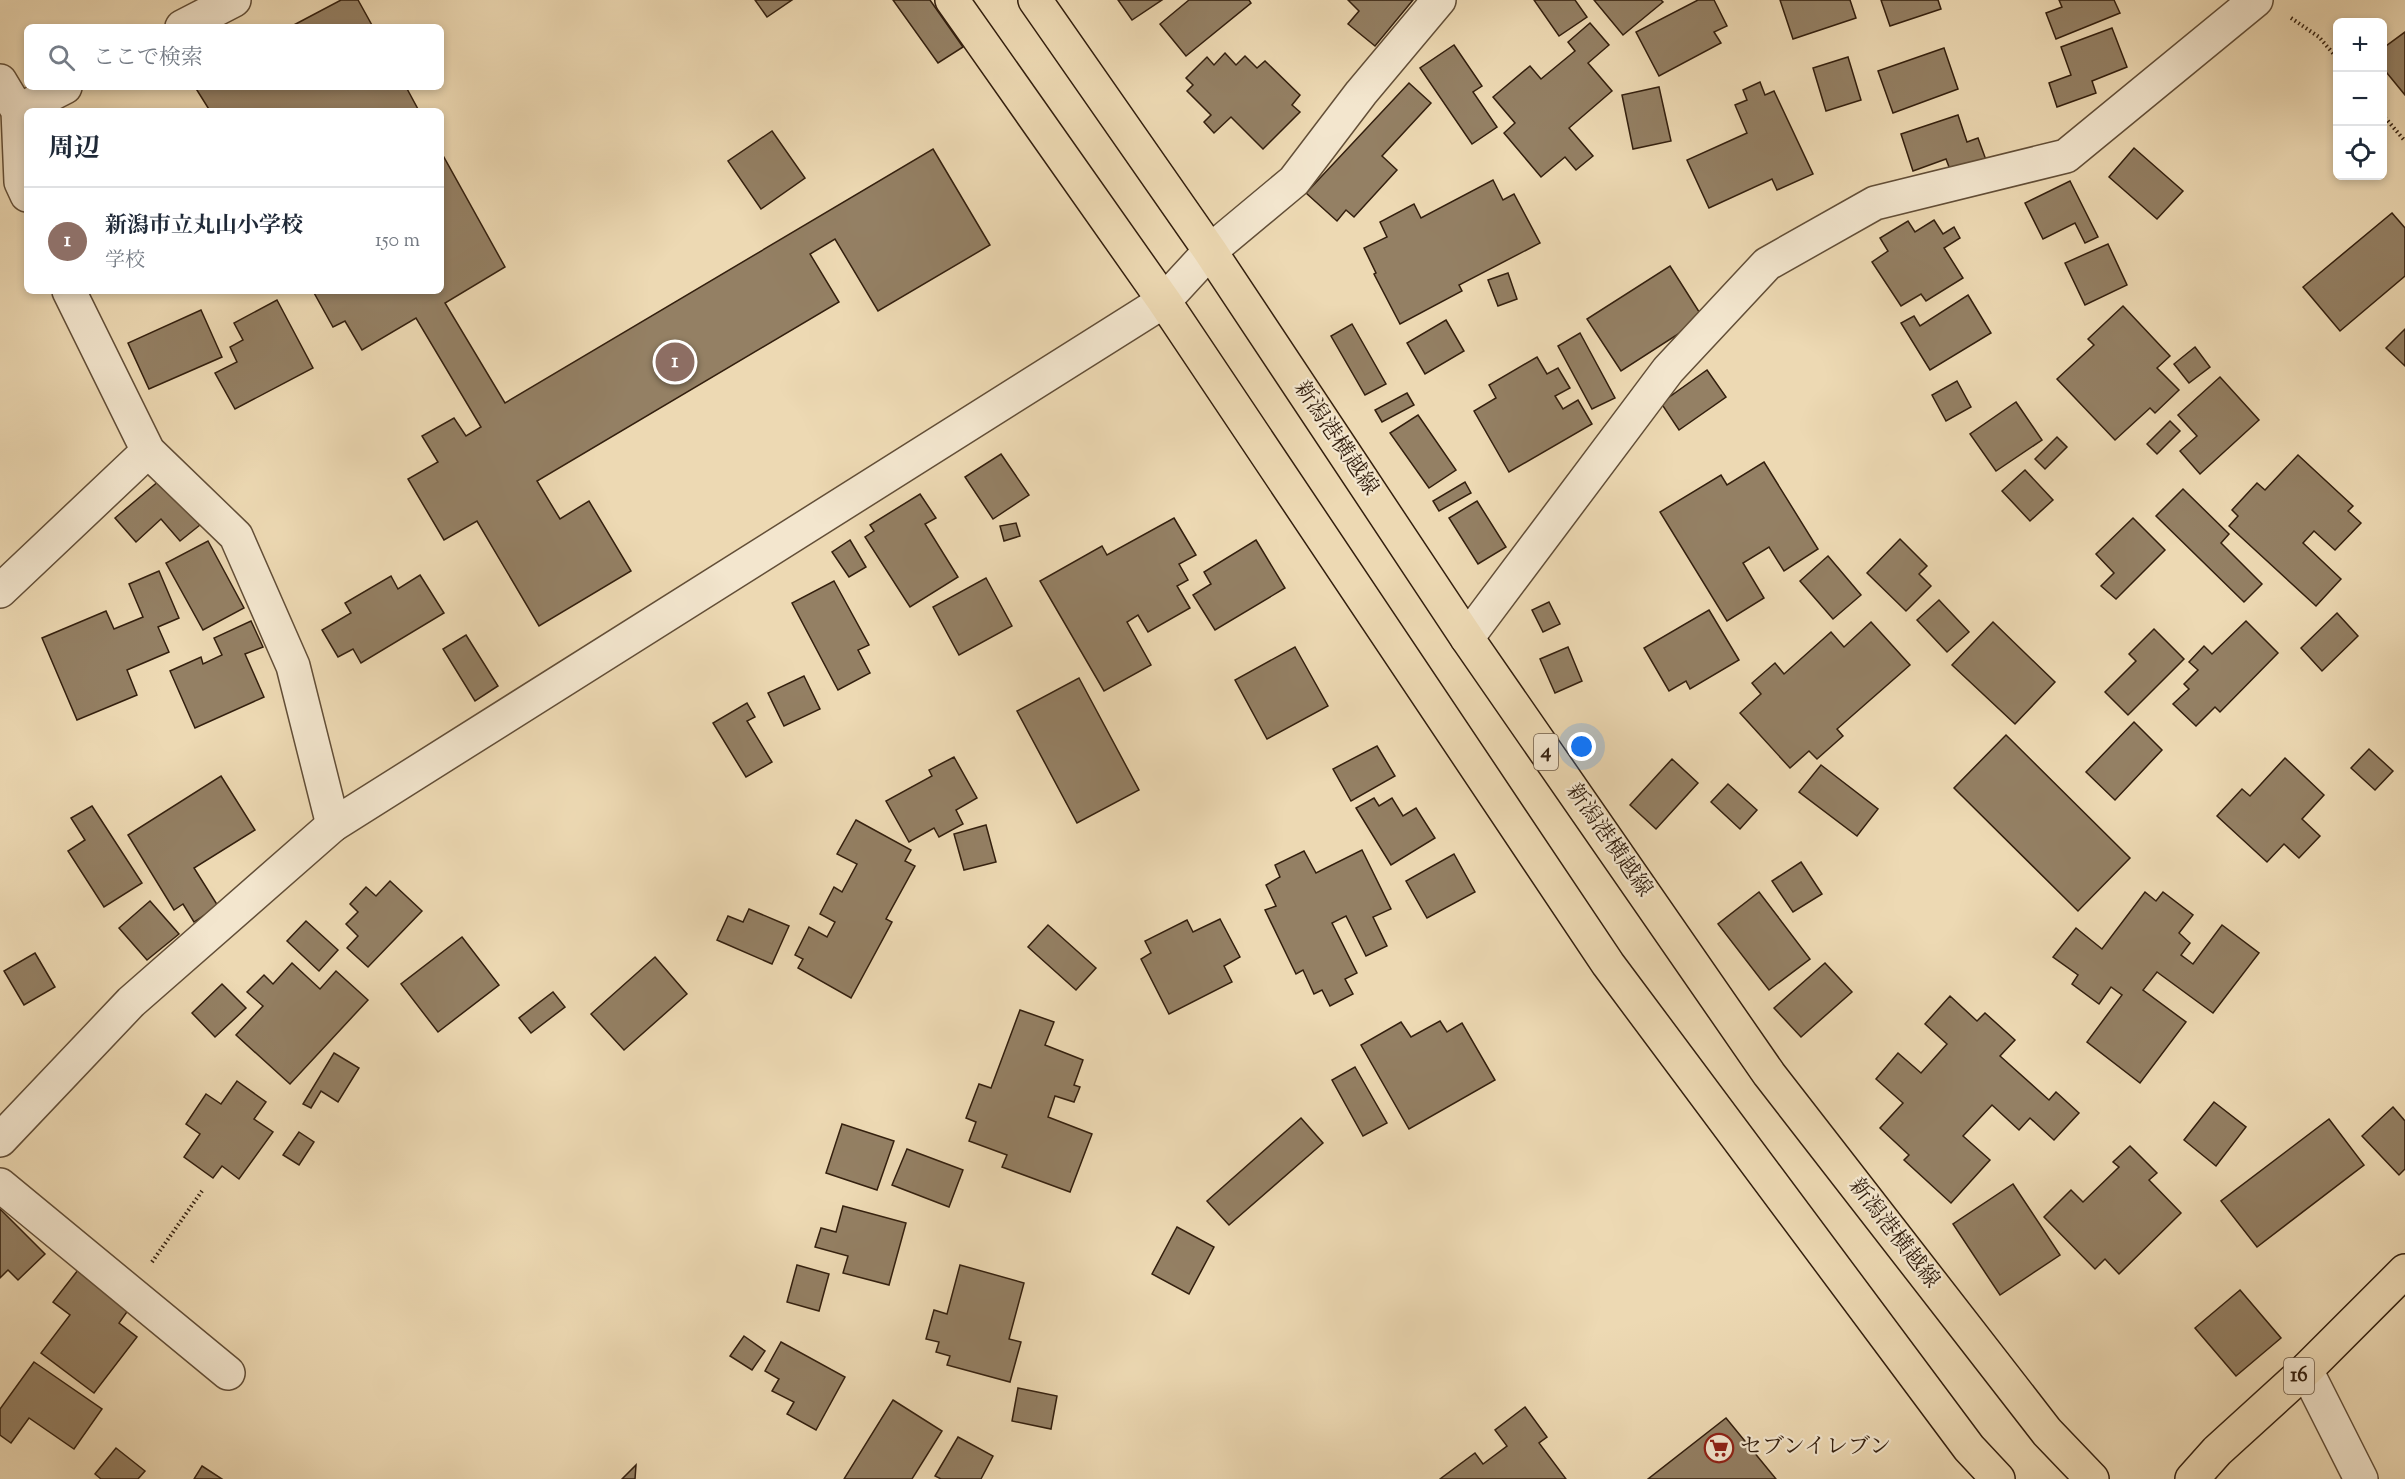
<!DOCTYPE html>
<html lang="ja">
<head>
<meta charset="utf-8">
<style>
  :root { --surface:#fff; --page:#f6f6f7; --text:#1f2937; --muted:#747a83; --line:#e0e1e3; --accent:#111827 }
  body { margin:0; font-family:"Sorts Mill Goudy","Noto Serif JP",serif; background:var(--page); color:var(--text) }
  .controls { position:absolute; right:18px; top:18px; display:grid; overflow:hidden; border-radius:9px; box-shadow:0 3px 9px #0003 }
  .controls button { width:54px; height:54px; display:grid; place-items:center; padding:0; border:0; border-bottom:2px solid var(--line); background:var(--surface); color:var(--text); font:30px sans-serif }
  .you { position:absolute; left:1582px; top:747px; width:21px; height:21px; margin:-15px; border:4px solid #fff; border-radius:50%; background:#1a73e8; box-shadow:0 0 0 9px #1a73e833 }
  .badge { display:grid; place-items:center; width:39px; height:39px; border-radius:50%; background:var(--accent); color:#fff; font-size:20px; font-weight:700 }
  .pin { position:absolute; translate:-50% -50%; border:3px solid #fff; box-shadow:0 2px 6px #0006 }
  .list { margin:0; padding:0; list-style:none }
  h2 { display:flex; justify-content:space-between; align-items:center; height:78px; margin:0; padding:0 24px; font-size:26px }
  h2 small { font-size:20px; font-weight:400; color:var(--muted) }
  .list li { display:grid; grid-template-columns:39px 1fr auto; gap:18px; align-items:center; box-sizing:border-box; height:108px; padding:0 24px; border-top:2px solid var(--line) }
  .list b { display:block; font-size:22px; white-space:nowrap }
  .list p { margin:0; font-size:20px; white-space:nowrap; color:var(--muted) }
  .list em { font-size:20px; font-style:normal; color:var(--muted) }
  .icon { flex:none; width:33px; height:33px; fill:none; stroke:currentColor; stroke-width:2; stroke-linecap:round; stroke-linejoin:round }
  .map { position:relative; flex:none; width:2405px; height:1479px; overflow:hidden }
  .search { position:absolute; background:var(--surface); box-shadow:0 3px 9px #0003; left:24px; top:24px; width:420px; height:66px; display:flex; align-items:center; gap:15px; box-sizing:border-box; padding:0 21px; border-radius:9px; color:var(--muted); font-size:22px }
  .panel { position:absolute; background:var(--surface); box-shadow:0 3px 9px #0003; left:24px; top:108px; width:420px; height:186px; border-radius:9px }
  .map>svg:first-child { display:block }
</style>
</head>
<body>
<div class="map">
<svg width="2405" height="1479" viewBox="0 0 2405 1479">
  <rect width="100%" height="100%" fill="#edd9b3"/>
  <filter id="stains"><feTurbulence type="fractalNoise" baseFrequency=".00333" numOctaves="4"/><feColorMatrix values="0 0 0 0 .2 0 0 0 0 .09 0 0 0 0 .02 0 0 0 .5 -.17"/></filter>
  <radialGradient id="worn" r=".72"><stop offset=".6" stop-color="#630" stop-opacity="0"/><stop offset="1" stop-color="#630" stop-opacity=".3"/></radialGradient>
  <g fill="#948064" stroke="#331f0e" stroke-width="1.5">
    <polygon points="341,0 358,0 373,27 290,27"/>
    <polygon points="755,0 792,0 767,17"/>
    <polygon points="893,0 930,0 963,47 938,63"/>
    <polygon points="1118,0 1162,0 1132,20"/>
    <polygon points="1189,0 1249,0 1251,3 1186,56 1160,24"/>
    <polygon points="1348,0 1413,0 1375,46 1348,24 1359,11"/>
    <polygon points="1534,0 1575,0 1587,17 1559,36"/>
    <polygon points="1594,0 1661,0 1663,2 1623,35"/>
    <polygon points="1698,0 1714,0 1727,26 1714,32 1721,43 1659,76 1636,32"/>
    <polygon points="1780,0 1850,0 1856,18 1793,39"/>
    <polygon points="1881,0 1938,0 1941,9 1890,26"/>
    <polygon points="2059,0 2114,0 2120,13 2056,39 2046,13 2062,7"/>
    <polygon points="1590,23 1609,45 1588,63 1612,91 1569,128 1593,156 1576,170 1565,157 1541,177 1504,133 1515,123 1493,97 1530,66 1541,79 1575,51 1568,42"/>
    <polygon points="2112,28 2127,67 2092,81 2096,93 2057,107 2049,83 2071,75 2061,47"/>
    <polygon points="2405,32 2405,95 2382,67 2382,49"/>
    <polygon points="1454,45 1482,86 1473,92 1497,127 1472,144 1420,68"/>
    <polygon points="1944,48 1958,89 1893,113 1878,71"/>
    <polygon points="1225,53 1236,65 1245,56 1257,68 1265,61 1300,95 1292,105 1300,112 1263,149 1231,117 1214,133 1204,122 1211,115 1187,91 1193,85 1186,78 1207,57 1214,65"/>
    <polygon points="1848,57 1861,100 1826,111 1813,68"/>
    <polygon points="1760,82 1765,95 1774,91 1813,174 1777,190 1772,179 1709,208 1687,160 1747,133 1735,105 1747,100 1743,90"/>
    <polygon points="1409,83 1431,103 1382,156 1397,170 1354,217 1346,210 1337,221 1306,193"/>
    <polygon points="195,87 406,87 419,111 210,111"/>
    <polygon points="1659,87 1671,141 1633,149 1622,95"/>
    <polygon points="1958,115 1967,142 1978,138 1986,160 1951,172 1946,159 1913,171 1901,134"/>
    <polygon points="772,131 805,178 761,209 728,161"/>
    <polygon points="2134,148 2183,191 2157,219 2109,177"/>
    <polygon points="933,149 990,245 878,311 835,239 810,254 839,302 537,481 560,519 589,501 631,571 539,626 477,521 444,540 408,479 438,462 422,436 454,418 466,436 481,427 416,318 362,350 345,321 333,327 313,291 441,291 441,152 505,267 445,303 505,403"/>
    <polygon points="1493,180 1503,200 1514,194 1540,243 1459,285 1462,291 1400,324 1374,274 1376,273 1364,248 1387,237 1380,222 1414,204 1421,218"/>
    <polygon points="2070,181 2098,237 2085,243 2075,223 2043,239 2025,203"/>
    <polygon points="2392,213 2405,228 2405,276 2340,331 2303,287"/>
    <polygon points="1934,220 1943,234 1954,227 1960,238 1944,248 1963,278 1926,301 1921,294 1901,306 1872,262 1888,251 1880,238 1908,221 1915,232"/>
    <polygon points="2108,244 2127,285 2085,305 2065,263"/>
    <polygon points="1670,266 1703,318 1621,371 1587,319"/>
    <polygon points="1508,273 1517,299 1498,306 1488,280"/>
    <polygon points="1968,295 1991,333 1930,370 1901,323 1914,316 1920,326"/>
    <polygon points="277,300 313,368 235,409 215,373 237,362 230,347 243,340 234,323"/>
    <polygon points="2123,306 2170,356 2157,368 2179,390 2155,413 2150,408 2115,440 2057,379 2094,345 2088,339"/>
    <polygon points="201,310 222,357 149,389 128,343"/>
    <polygon points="1446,320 1464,351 1425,374 1407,343"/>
    <polygon points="1352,324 1386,384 1365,395 1331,336"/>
    <polygon points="2405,329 2405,366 2386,348"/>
    <polygon points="1580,333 1615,398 1592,409 1558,346"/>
    <polygon points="2195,347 2210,367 2189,383 2174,364"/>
    <polygon points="1537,357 1547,374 1558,368 1570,388 1555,396 1563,409 1578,400 1592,424 1509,472 1474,411 1496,398 1489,385"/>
    <polygon points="1707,370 1726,397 1679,430 1661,403"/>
    <polygon points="2220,377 2259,420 2200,474 2180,451 2197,436 2178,415"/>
    <polygon points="1957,381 1971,407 1946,421 1932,395"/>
    <polygon points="1407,393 1414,405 1382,422 1375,410"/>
    <polygon points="2016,402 2042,440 1996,471 1970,434"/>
    <polygon points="1418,415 1456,470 1429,488 1390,433"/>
    <polygon points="2170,421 2180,431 2157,454 2147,444"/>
    <polygon points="2057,437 2067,447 2045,469 2035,459"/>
    <polygon points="1001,454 1029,495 993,519 965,477"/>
    <polygon points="2298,455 2353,506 2348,511 2361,523 2335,550 2314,531 2303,543 2341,579 2316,606 2229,526 2238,516 2232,510 2257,483 2265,490"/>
    <polygon points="1764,462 1818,549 1784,571 1769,547 1743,563 1764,598 1727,621 1660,512 1721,475 1727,485"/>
    <polygon points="2025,470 2053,500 2030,521 2002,491"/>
    <polygon points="160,480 200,525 180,541 161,519 136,542 115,518"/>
    <polygon points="1465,482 1471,493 1439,511 1433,501"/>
    <polygon points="2183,489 2229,534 2221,543 2262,584 2244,602 2156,516"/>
    <polygon points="920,494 936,518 925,524 958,577 910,607 865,537 874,531 870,525"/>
    <polygon points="1477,501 1506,547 1478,564 1449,518"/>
    <polygon points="1174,518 1196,555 1179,564 1188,580 1177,586 1190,608 1148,632 1138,615 1127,622 1151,665 1104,691 1040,581 1102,546 1107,555"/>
    <polygon points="2133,518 2165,550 2116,599 2101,586 2114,573 2096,554"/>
    <polygon points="1016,523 1020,536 1004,541 1000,526"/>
    <polygon points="1900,539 1927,566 1919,574 1931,586 1906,611 1867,573"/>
    <polygon points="850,540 866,567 849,577 832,552"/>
    <polygon points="1256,540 1285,588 1215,630 1193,595 1211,584 1204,572"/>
    <polygon points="208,541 244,608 203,630 166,563"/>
    <polygon points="1828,556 1861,595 1833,619 1800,581"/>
    <polygon points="159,571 179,618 158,627 169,652 127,670 137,695 77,720 42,638 106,611 114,629 143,617 129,584"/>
    <polygon points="420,575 444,613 361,663 353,649 338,657 322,630 351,613 345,603 391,576 398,589"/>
    <polygon points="986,578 1012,626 959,655 933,607"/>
    <polygon points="834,581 869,645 858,650 870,673 838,690 792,603"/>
    <polygon points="1939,600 1969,632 1947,652 1917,620"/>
    <polygon points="1549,602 1560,624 1543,632 1532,610"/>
    <polygon points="1709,610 1739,660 1690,689 1686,681 1669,691 1644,648"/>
    <polygon points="2337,613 2358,636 2322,671 2301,648"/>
    <polygon points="251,621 263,647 245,654 264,697 195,728 170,671 201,657 203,664 222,655 214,638"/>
    <polygon points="2246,621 2278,653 2220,712 2215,707 2196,726 2173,704 2189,689 2184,684 2198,670 2189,662 2204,646 2212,654"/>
    <polygon points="1871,622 1910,665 1837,729 1843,736 1817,759 1809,751 1790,768 1740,713 1761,694 1752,683 1775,663 1784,674 1831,632 1844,647"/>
    <polygon points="1993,622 2055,682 2015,724 1952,665"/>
    <polygon points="2154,629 2184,659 2128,715 2105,692 2136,661 2129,654"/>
    <polygon points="466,635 498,686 475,701 443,649"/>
    <polygon points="1295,647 1328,706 1267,739 1235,680"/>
    <polygon points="1568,647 1582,681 1555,693 1540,659"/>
    <polygon points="804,676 820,709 784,726 768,693"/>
    <polygon points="1079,678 1139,790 1077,823 1017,711"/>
    <polygon points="747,703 755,717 747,721 772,762 746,777 713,723"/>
    <polygon points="2134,722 2162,750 2115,800 2086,772"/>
    <polygon points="2006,735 2130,858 2078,911 1954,788"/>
    <polygon points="1377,746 1395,776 1351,801 1333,769"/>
    <polygon points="2369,749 2393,771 2375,790 2351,768"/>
    <polygon points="954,757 977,798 956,810 963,824 939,837 934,828 909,842 886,801 932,776 929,770"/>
    <polygon points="2285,758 2324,795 2302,819 2320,836 2299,858 2284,844 2267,862 2217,816 2242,789 2250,796"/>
    <polygon points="1672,759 1698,783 1656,829 1630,805"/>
    <polygon points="1821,765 1878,809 1857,836 1799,792"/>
    <polygon points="221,776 255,830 194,868 218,906 194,922 183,904 174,910 128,835"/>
    <polygon points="1728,784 1757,810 1740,829 1711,802"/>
    <polygon points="1374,798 1379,806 1392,798 1403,816 1416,808 1435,838 1391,865 1356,808"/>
    <polygon points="92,806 142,883 104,907 68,851 85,840 71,818"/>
    <polygon points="856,820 911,850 905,861 915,866 886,919 892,922 851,998 798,968 803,959 795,955 809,927 827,937 835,922 820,914 834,887 842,892 857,864 837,854"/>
    <polygon points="986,825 996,862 964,870 954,834"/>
    <polygon points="1362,850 1391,909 1373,917 1387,946 1366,956 1346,916 1332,923 1357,973 1345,979 1353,994 1330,1006 1322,990 1314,994 1303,970 1296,974 1265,910 1276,906 1266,885 1280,877 1275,865 1304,851 1316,873"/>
    <polygon points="1454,854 1475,892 1427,918 1406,881"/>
    <polygon points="1801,862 1822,894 1793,912 1772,881"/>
    <polygon points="390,881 422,911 368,967 347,948 358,936 346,924 358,912 350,904 366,887 376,896"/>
    <polygon points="1759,892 1810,959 1769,990 1718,924"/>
    <polygon points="2145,892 2156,901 2163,892 2193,915 2179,933 2190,943 2181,955 2193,964 2222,925 2259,953 2213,1013 2157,972 2143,990 2186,1022 2140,1083 2087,1042 2122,995 2111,987 2099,1004 2072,984 2078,975 2053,957 2076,928 2102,949"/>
    <polygon points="150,901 179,934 147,960 119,928"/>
    <polygon points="749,909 789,926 772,964 717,940 728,916 743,922"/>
    <polygon points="1220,919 1240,957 1224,966 1232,982 1169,1014 1141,959 1151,953 1145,941 1187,920 1193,932"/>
    <polygon points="306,921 338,950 319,971 287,941"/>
    <polygon points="1048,925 1096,968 1076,990 1028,947"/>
    <polygon points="462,937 499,985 438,1032 401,984"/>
    <polygon points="35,953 55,987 24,1005 4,971"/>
    <polygon points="655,957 687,994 624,1050 591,1014"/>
    <polygon points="292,963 320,989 336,971 368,1000 290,1084 236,1035 263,1006 247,992 264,975 273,984"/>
    <polygon points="1825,963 1852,992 1801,1037 1774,1008"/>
    <polygon points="222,984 246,1008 215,1037 192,1013"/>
    <polygon points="553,992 565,1007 531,1033 519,1018"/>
    <polygon points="1950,996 1977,1021 1985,1013 2015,1040 2000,1056 2049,1100 2056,1092 2079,1113 2054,1140 2030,1118 2019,1130 1992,1105 1963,1136 1990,1160 1951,1203 1904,1160 1909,1155 1880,1128 1903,1103 1876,1079 1898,1053 1921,1073 1947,1044 1925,1024"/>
    <polygon points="1020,1010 1054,1022 1045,1045 1083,1060 1074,1085 1080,1087 1074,1102 1055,1096 1048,1117 1092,1134 1070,1192 1002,1167 1007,1155 969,1141 976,1122 966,1118 979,1084 991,1088"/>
    <polygon points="1440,1021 1447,1032 1462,1023 1495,1080 1409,1129 1361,1045 1401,1022 1411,1037"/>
    <polygon points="334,1053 359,1068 338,1102 321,1091 311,1108 303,1104"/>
    <polygon points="1355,1067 1387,1123 1363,1136 1332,1080"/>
    <polygon points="237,1081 266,1102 254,1119 273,1132 239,1179 222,1166 213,1178 184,1157 200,1134 186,1124 206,1094 221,1104"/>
    <polygon points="2214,1102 2246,1127 2216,1166 2184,1140"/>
    <polygon points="2393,1107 2405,1121 2405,1169 2399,1175 2362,1136"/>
    <polygon points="1301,1118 1323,1143 1229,1225 1207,1201"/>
    <polygon points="2329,1119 2364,1165 2257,1247 2221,1201"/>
    <polygon points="842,1124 894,1141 877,1190 826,1173"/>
    <polygon points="299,1132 314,1142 299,1165 283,1155"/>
    <polygon points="2130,1146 2157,1173 2149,1180 2181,1213 2119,1274 2105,1259 2095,1269 2044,1217 2071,1190 2083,1202 2119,1167 2113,1162"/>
    <polygon points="907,1149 963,1170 949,1207 892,1185"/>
    <polygon points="2013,1184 2060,1255 2000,1295 1953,1224"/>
    <polygon points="843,1206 906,1223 889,1285 843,1273 848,1256 815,1247 821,1228 836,1232"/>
    <polygon points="0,1209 45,1254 18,1280 8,1270 0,1278"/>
    <polygon points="1177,1227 1214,1247 1189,1294 1152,1274"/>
    <polygon points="797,1265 829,1274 819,1311 787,1302"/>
    <polygon points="960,1265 1024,1283 1009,1339 1021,1342 1010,1382 947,1365 950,1356 936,1352 939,1342 926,1339 934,1310 947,1314"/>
    <polygon points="78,1270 129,1309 119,1323 137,1337 94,1393 41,1353 70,1315 53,1302"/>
    <polygon points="2240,1290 2281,1338 2236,1376 2195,1328"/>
    <polygon points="744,1336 765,1351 752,1370 730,1356"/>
    <polygon points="781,1342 845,1377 816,1430 787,1414 794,1402 772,1391 779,1379 765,1371"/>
    <polygon points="34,1362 102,1409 74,1449 29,1418 11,1443 0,1435 0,1409"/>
    <polygon points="1018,1388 1057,1396 1051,1429 1012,1421"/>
    <polygon points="893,1400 942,1431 912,1479 844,1479"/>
    <polygon points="1525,1407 1547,1437 1539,1443 1566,1479 1440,1479 1475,1453 1483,1464 1507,1446 1495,1430"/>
    <polygon points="1726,1418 1776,1479 1648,1479"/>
    <polygon points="958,1437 993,1456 981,1479 941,1479 935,1476"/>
    <polygon points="116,1448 145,1471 138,1479 101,1479 95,1474"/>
    <polygon points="636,1465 635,1479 622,1479"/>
    <polygon points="202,1466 222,1479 194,1479"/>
  </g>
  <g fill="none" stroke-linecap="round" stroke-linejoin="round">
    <g stroke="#624e37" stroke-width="36">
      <g id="minor">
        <polyline points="182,27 234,0"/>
        <polyline points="0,81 18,111 21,182 27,195"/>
        <polyline points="18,111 65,87"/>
        <polyline points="69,291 148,451 236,536 293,666 333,825"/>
        <polyline points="0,591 148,451"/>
        <polyline points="1467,638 1668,370 1767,264 1875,203 2066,156 2256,0"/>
        <polyline points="0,1140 131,1002 333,825 1164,301 1210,251 1294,181 1361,93 1439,0"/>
        <polyline points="0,1185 228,1373"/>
        <polyline points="2306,1370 2361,1479"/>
      </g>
    </g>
    <g stroke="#331f0e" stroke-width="36">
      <g id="primary">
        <polyline points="952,0 1164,301 1608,964 1969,1448 1998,1479"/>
        <polyline points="1035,0 1210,251 1467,638 1769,1074 2047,1432 2092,1479"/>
        <polyline points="2192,1479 2217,1451 2306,1370 2405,1271"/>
      </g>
    </g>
    <g stroke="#331f0e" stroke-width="4" stroke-dasharray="1.5 3" stroke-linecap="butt">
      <polyline points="2291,18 2319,37 2338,59"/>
      <polyline points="2382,114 2405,141"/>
      <polyline points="152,1262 202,1191"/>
    </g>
    <use href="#minor" stroke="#f3e6ce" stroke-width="33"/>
    <use href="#primary" stroke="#edd9b3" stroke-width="33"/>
  </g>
  <defs>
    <g id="supermarket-ring" transform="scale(1.5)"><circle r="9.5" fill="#f3e6ce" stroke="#8f2418" stroke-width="1.5"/><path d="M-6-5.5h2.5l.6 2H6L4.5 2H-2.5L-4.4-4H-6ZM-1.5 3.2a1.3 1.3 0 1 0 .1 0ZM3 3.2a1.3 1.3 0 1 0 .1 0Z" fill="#8f2418"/></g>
  </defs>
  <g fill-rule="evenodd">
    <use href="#supermarket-ring" x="1719" y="1448"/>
  </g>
  <g text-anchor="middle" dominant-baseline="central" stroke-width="4.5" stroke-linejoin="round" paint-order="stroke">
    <g fill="#f3e6ce" stroke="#6d5b48" stroke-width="1.5">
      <rect x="1534" y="734" width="24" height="36" rx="4.5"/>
      <rect x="2284" y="1358" width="30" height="36" rx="4.5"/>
    </g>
    <g font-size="21" font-weight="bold" fill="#331f0e">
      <text x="1546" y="752">4</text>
      <text x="2299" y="1376">16</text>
    </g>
    <g font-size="22" fill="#331f0e" stroke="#f3e6ce">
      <text transform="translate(1335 439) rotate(56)">新潟港横越線</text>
      <text transform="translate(1608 841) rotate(55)">新潟港横越線</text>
      <text transform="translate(1893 1234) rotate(52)">新潟港横越線</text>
    </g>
    <g font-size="22" fill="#331f0e" stroke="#f3e6ce" text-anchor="start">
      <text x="1740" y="1448">セブンイレブン</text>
    </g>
  </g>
  <rect width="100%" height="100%" filter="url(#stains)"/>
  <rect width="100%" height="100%" fill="url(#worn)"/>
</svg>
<div class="controls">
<button>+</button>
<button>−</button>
<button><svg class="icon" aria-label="locate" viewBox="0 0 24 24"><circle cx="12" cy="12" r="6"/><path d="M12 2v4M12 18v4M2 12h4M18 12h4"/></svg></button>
</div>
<div class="you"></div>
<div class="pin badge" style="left:675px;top:362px;background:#8d6e63">1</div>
<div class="search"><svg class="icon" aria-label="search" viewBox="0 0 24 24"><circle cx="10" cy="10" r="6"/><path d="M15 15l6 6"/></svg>ここで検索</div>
<section class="panel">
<h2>周辺<small></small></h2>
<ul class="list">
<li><span class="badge" style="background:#8d6e63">1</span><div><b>新潟市立丸山小学校</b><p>学校</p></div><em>150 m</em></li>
</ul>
</section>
</div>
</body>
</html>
